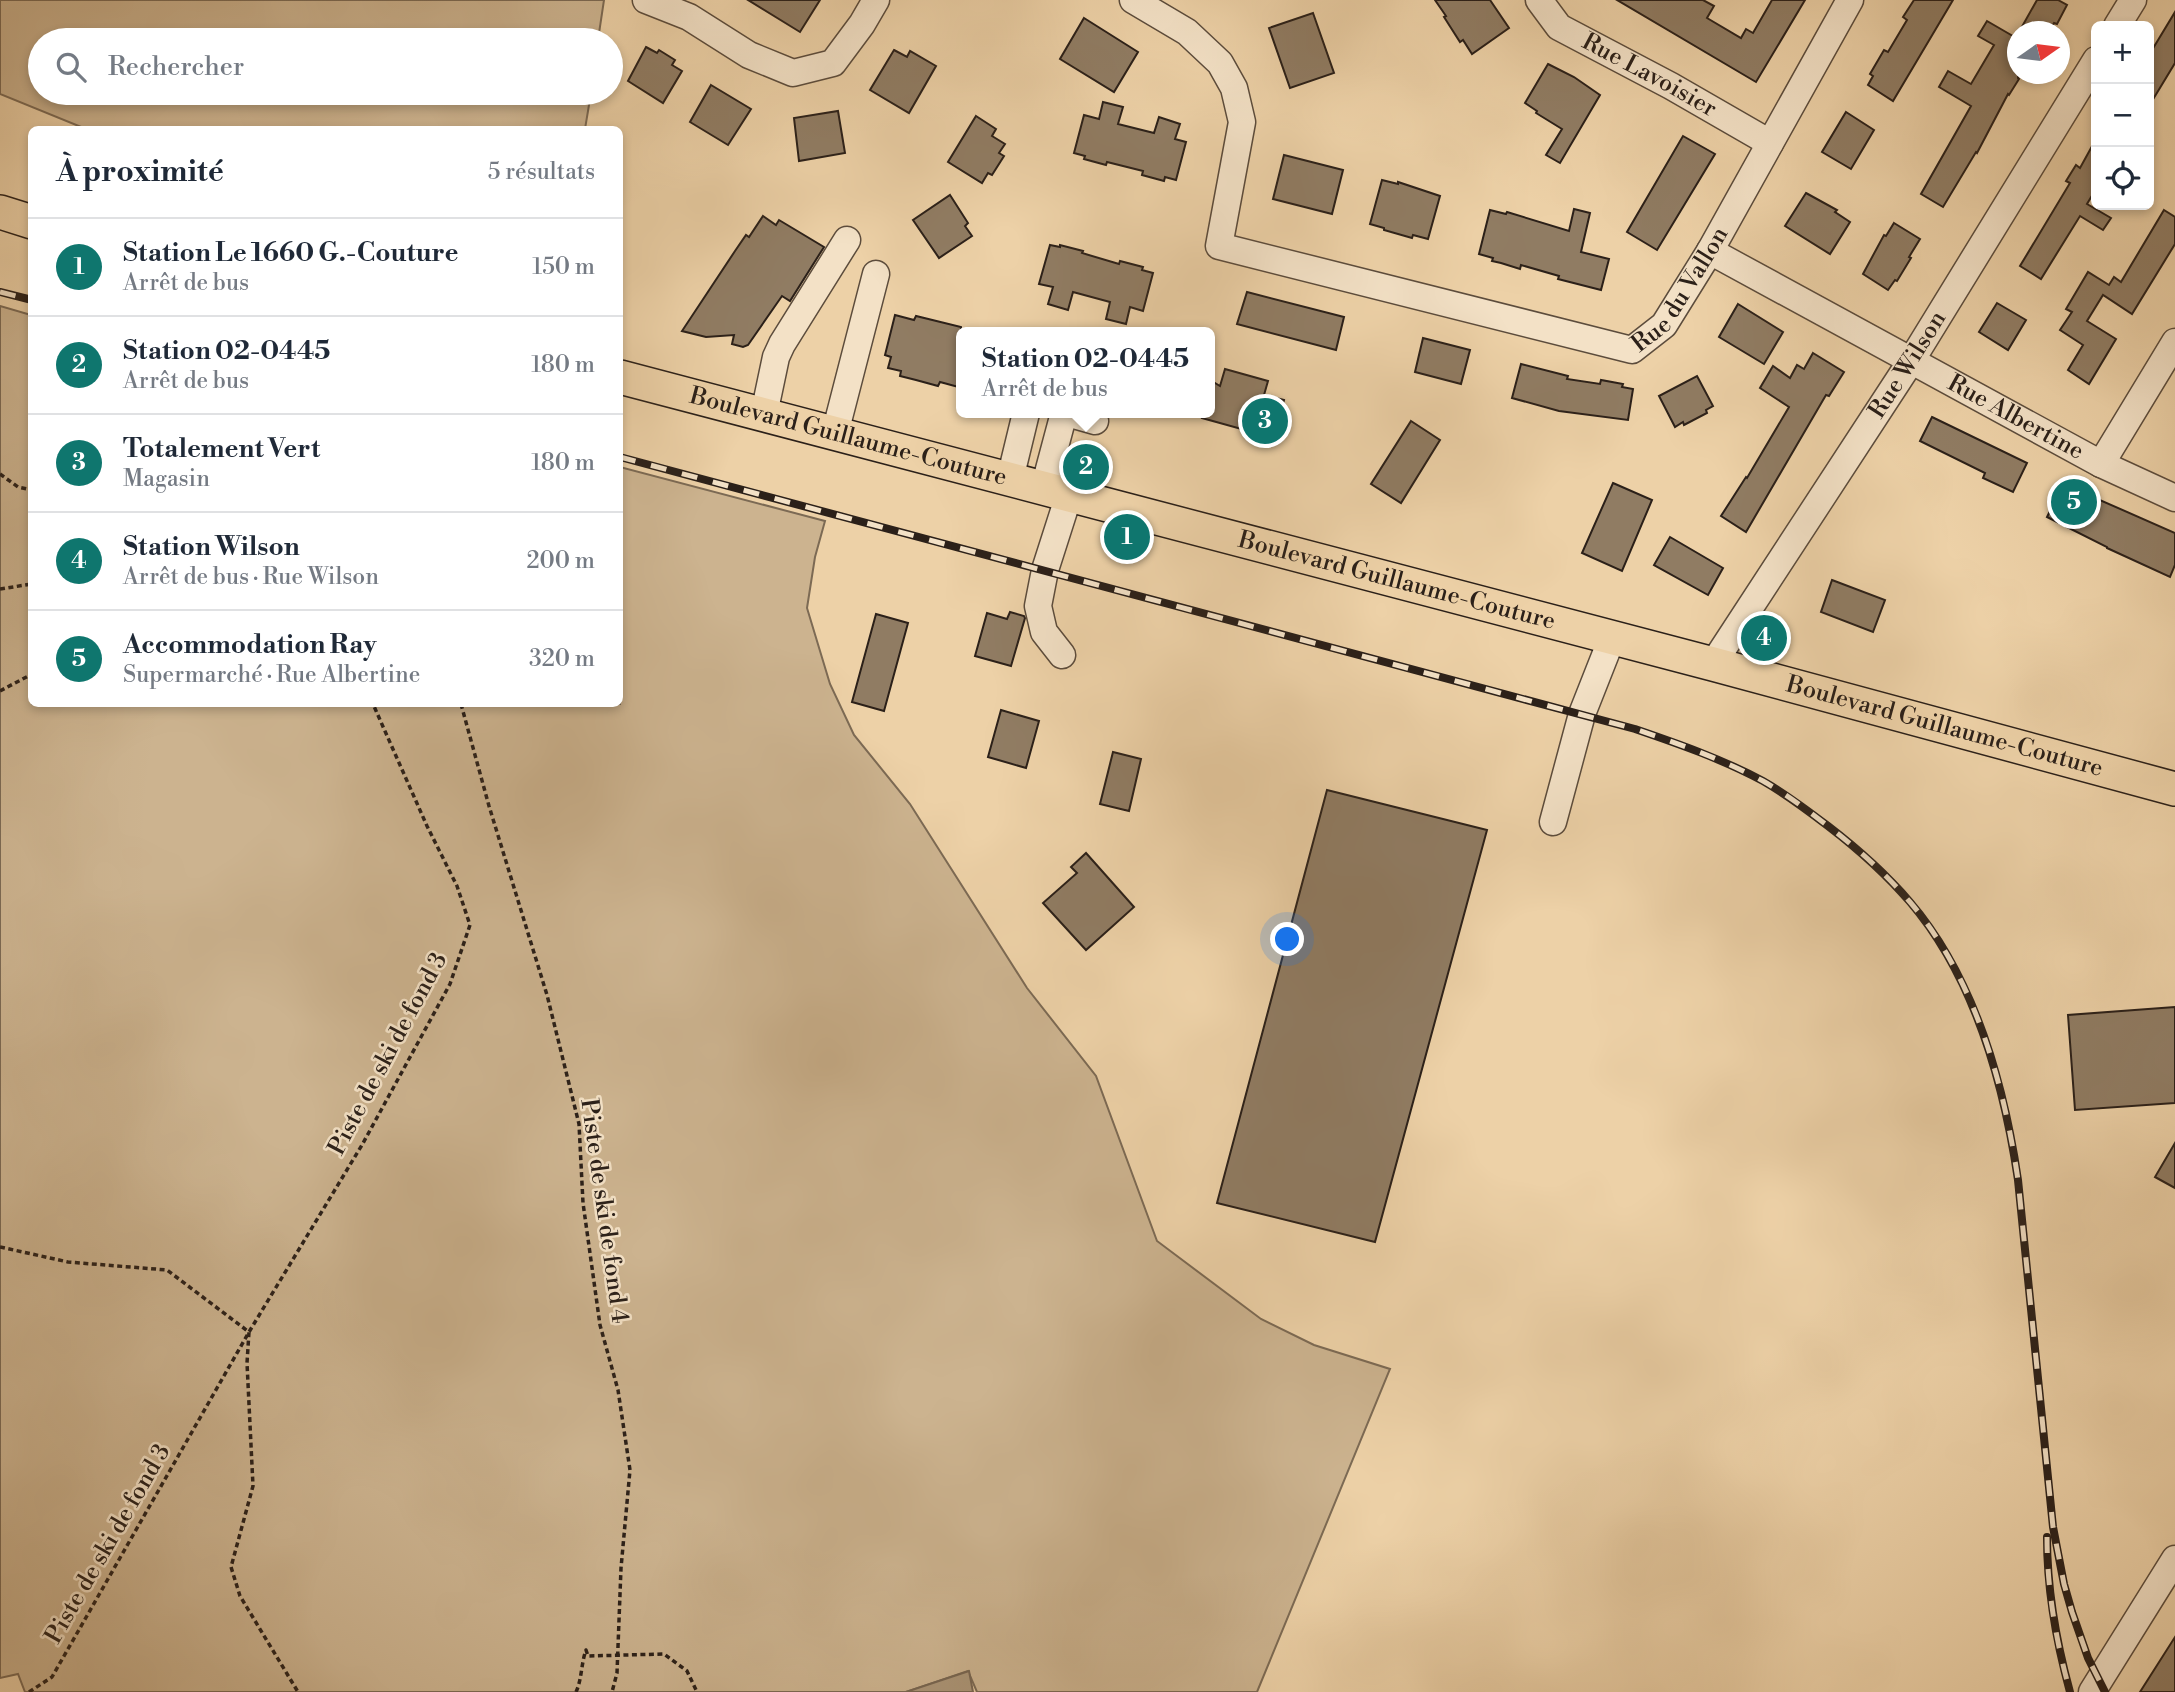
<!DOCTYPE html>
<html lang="fr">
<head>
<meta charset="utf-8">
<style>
  :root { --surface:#fff; --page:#f6f6f7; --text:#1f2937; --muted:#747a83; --line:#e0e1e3; --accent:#0f766e }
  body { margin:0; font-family:"Libre Bodoni",serif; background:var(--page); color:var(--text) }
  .controls { position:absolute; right:21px; top:21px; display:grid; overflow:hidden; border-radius:10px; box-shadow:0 4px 10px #0003 }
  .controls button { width:63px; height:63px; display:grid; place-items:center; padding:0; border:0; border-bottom:2px solid var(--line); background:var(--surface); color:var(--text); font:35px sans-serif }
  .compass { position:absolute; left:2007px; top:21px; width:63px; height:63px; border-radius:50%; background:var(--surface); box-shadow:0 4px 10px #0003; rotate:76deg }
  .you { position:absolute; left:1288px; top:940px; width:24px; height:24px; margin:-18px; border:5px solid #fff; border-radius:50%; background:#1a73e8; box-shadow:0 0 0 10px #1a73e833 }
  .badge { display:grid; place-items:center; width:46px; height:46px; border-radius:50%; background:var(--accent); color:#fff; font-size:23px; font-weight:700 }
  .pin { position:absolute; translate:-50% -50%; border:4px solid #fff; box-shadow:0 2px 7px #0006 }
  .popup { position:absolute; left:956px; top:327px; width:259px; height:91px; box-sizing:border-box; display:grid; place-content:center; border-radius:10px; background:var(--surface); filter:drop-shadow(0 2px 5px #0005); font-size:23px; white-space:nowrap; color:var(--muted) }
  .popup b { font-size:26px; color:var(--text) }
  .popup::after { content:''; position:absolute; left:50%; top:100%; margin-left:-14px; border:14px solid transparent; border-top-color:var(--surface) }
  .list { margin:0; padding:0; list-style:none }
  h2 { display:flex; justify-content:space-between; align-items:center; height:91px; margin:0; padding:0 28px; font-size:30px }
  h2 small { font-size:23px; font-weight:400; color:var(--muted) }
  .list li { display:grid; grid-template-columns:46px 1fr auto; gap:21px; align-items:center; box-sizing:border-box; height:98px; padding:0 28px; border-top:2px solid var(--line) }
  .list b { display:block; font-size:26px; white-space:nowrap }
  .list p { margin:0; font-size:23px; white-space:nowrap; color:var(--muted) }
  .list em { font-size:23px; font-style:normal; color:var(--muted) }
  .icon { flex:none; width:38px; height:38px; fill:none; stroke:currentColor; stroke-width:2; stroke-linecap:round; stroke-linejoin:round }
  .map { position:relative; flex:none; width:2175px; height:1692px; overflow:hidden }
  .search { position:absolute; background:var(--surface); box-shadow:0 4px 10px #0003; left:28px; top:28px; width:595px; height:77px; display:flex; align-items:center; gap:18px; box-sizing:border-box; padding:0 24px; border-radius:38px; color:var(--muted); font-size:26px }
  .panel { position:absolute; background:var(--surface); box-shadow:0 4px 10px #0003; left:28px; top:126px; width:595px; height:581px; border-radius:10px }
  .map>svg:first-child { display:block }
</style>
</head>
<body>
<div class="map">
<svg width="2175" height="1692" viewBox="0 0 2175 1692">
  <rect width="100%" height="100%" fill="#edd1a7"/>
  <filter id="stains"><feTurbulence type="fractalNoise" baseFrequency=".00286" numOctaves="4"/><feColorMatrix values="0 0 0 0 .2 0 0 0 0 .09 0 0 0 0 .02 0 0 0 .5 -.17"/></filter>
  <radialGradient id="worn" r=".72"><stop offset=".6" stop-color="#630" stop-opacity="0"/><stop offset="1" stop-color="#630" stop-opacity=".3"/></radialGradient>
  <g fill="#ccb38f" stroke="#7c6a54" stroke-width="2">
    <polygon points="0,0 604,0 598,40 40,40 40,93 591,93 585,129 86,129 0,94"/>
    <polygon points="0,306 31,315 32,704 620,704 620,467 825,521 815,557 807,608 830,684 854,735 910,804 1027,988 1096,1076 1157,1241 1261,1319 1314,1345 1390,1369 1257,1692 977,1692 968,1671 906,1692 25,1692 18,1674 0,1678"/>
  </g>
  <polygon fill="#ab9577" stroke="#786651" stroke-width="2" points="969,1671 973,1692 906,1692"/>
  <g fill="#907c63" stroke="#2b2019" stroke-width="2">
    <polygon points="748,0 820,0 800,32"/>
    <polygon points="1435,0 1490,0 1509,28 1472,54 1463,40 1460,42 1444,17 1446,16"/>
    <polygon points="1617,0 1703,0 1714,6 1707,18 1741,38 1746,29 1753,33 1772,0 1805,0 1756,82"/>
    <polygon points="1914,0 1953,0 1893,101 1868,85 1873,76 1870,74 1884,50 1888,52 1907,20 1903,17"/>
    <polygon points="2037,0 2058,0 2067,5 2057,24 2054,23 2049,32 2019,32"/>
    <polygon points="2175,12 2175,63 2149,106 2149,55"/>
    <polygon points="1313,13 1334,73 1290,88 1269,28"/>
    <polygon points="1084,18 1138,52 1114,92 1060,59"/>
    <polygon points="1987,21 2018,39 2018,78 2019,79 2009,95 2008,94 1977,153 1976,152 1943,207 1921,194 1971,106 1939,87 1948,71 1971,84 1994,45 1978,36"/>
    <polygon points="646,47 657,53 659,50 675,60 672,65 682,71 663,103 628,81"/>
    <polygon points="894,50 907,57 910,51 936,66 909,113 870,90"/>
    <polygon points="1548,64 1574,77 1600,95 1560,163 1546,155 1562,129 1536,113 1537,111 1525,103"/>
    <polygon points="711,85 751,109 728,145 690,122"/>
    <polygon points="1103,102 1123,107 1118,124 1154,133 1159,117 1180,124 1175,139 1186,142 1176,180 1165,177 1164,181 1142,175 1143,171 1107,162 1106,165 1084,159 1085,156 1074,153 1084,115 1099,119"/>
    <polygon points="838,111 845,153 799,161 794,118"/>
    <polygon points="1846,112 1874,130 1851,169 1822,152"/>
    <polygon points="976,116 996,129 992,136 1005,144 999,153 1004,156 992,175 988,173 982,183 948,162"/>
    <polygon points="1683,136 1715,154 1657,250 1627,232"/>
    <polygon points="2096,139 2096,189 2087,204 2111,218 2103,230 2080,216 2041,279 2020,266 2070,183 2066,181 2076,165 2080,168"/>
    <polygon points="1284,155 1343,170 1332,214 1273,199"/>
    <polygon points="1382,180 1398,184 1398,182 1440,196 1428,239 1413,235 1412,238 1384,230 1384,228 1370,224"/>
    <polygon points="1806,193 1837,210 1835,212 1850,222 1830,254 1785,226"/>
    <polygon points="950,195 968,223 965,226 972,236 939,258 913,220"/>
    <polygon points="1574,209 1590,213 1581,252 1609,259 1601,290 1558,279 1559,276 1521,265 1520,269 1501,263 1492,261 1493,258 1479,254 1490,210 1506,214 1507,212 1569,231"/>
    <polygon points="2164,210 2175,217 2175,244 2132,314 2103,295 2087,321 2116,339 2089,384 2068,370 2083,345 2060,330 2072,312 2066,309 2088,272 2109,285 2114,277 2121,282"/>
    <polygon points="763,216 776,225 779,220 824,247 790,301 782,296 748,345 743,347 732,344 734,335 706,337 682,331 735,251 746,235 749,237"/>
    <polygon points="1894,223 1920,239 1909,257 1911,258 1897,281 1895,280 1888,290 1863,274 1884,235 1886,236"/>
    <polygon points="1050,245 1060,247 1060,245 1083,251 1082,253 1119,264 1120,261 1143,267 1142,270 1153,273 1143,311 1130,307 1126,324 1106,319 1110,302 1073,292 1068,310 1048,304 1053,287 1039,284"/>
    <polygon points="1247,292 1344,317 1336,350 1237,324"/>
    <polygon points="1997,303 2026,320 2008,350 1979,332"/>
    <polygon points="1738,304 1783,332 1764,364 1719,337"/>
    <polygon points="895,315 914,320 916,316 961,327 962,388 940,382 938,386 916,380 900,376 901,371 888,368 891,357 885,355"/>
    <polygon points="1423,338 1470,350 1461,384 1415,372"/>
    <polygon points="1813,353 1844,372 1829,396 1826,395 1746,532 1721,516 1746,477 1747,478 1789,407 1760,388 1773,366 1790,378 1797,365 1804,369"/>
    <polygon points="1521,364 1568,376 1567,379 1600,384 1601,380 1623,384 1622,387 1633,389 1628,420 1559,411 1512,398"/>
    <polygon points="1225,369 1268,381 1264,395 1284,400 1274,438 1202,418 1204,413 1210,413 1210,380 1220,386"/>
    <polygon points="1697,376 1713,406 1706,410 1707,413 1684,425 1683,422 1675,427 1659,396"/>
    <polygon points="1932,417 2027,463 2013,492 1983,478 1985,473 1920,441"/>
    <polygon points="1411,421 1440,440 1401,503 1371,484"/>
    <polygon points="1613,483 1652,500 1622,571 1582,553"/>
    <polygon points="2062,487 2091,501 2093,497 2175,533 2175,565 2170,577 2107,548 2107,547 2047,517"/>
    <polygon points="1670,537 1723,568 1708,595 1654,565"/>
    <polygon points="1832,580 1885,600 1873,632 1821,612"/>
    <polygon points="1010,612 1024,616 1025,618 1011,666 975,656 987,613 1007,619"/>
    <polygon points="876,614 908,623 884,711 852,702"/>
    <polygon points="1001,710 1039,721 1026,768 988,757"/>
    <polygon points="1113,752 1141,759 1129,811 1100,804"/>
    <polygon points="1327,790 1487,830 1375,1242 1217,1203"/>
    <polygon points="1086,853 1134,907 1086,950 1043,903 1077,873 1071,867"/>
    <polygon points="2175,1007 2175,1103 2075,1110 2068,1015"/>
    <polygon points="2175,1143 2175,1188 2155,1177"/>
    <polygon points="2175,1637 2175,1692 2140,1692"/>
  </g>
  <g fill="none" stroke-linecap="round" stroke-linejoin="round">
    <g stroke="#5c4c3c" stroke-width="29">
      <g id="minor">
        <polyline points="646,0 689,17 749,55 793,73 833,63 862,24 876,0"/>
        <path id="s1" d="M1133,0L1187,32L1220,63L1234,88L1242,122L1219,246L1632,350L1664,325L1710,251L1850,0"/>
        <path id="s2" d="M1539,0L1559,27L1671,86L1770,143"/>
        <polyline points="2117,26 2133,0"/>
        <path id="s3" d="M1710,251L2101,464L2175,498"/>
        <polyline points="1067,413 1095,421"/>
        <polyline points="764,414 776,357 782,344 847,240"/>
        <polyline points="835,433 876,274"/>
        <polyline points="2101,464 2175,342"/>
        <polyline points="1010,479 1026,413"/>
        <polyline points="1044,488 1064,413"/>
        <polyline points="1062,655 1044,632 1038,606 1045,570 1069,495"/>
        <path id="s4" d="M1713,664L1911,361L2096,60"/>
        <polyline points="1553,822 1582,714 1612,638"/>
        <polyline points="2092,1692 2175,1559"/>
      </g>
    </g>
    <g stroke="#2b2019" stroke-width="36">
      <g id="major">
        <polyline points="0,212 32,222"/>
        <path id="s5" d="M620,377L1713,664L2175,789"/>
      </g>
    </g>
    <g stroke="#2b2019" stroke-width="3.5" stroke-dasharray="5 3.5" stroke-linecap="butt">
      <polyline points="0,474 18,487 32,490"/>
      <polyline points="0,589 32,584"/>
      <polyline points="0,691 32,674"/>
      <polyline points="461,704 489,806 547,995 579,1124 583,1203 600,1325 618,1390 630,1470 621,1568 617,1673 612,1692"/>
      <polyline points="0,1247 68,1262 167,1270 249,1332 247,1363 253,1486 231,1567 240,1596 298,1692"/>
      <polyline points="29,1692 52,1677 249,1332 362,1145 450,984 470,925 457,886 427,826 373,704"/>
      <path d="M576,1692C582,1679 581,1664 586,1650L588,1656L664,1654L687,1671L697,1692"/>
    </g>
    <use href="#minor" stroke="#f3e1c6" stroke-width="26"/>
    <use href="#major" stroke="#edd1a7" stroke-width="33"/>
    <g stroke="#2b2019" stroke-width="8">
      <g id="rail">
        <polyline points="0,292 32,300"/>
        <path d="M620,457L1635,729C1679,744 1722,759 1763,781C1786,794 1807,810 1828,826C1858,849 1886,874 1910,902C1975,978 2004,1084 2018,1180L2053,1527L2064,1584L2072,1612L2088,1658L2105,1692"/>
        <path d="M2047,1537C2047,1590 2056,1641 2070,1692"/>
      </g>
    </g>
    <use href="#rail" stroke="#f3e1c6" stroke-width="5" stroke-dasharray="16" stroke-linecap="butt"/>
  </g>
  <g text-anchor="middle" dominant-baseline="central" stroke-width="5" stroke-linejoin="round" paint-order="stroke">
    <g font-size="24" fill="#2b2019" stroke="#f3e1c6">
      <text stroke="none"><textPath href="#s2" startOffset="136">Rue Lavoisier</textPath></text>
      <text stroke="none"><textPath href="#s1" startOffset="802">Rue du Vallon</textPath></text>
      <text stroke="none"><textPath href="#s4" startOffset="357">Rue Wilson</textPath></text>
      <text stroke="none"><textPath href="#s3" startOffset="348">Rue Albertine</textPath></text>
      <text stroke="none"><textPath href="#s5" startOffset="236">Boulevard Guillaume-Couture</textPath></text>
      <text stroke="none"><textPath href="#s5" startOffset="803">Boulevard Guillaume-Couture</textPath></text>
      <text stroke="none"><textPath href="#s5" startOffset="1370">Boulevard Guillaume-Couture</textPath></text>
      <text transform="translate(388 1054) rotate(-62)">Piste de ski de fond 3</text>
      <text transform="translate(604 1211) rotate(82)">Piste de ski de fond 4</text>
      <text transform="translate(108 1544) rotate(-60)">Piste de ski de fond 3</text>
    </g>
  </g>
  <rect width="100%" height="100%" filter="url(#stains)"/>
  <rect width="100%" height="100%" fill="url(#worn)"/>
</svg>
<div class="controls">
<button>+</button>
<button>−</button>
<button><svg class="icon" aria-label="locate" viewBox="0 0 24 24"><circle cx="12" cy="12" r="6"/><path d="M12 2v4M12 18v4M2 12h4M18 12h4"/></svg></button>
</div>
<svg class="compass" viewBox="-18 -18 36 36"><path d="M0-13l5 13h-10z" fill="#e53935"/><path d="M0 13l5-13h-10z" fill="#747a83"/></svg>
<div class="you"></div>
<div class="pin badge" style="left:1127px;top:537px">1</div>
<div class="pin badge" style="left:1086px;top:467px">2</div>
<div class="popup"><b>Station 02-0445</b>Arrêt de bus</div>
<div class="pin badge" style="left:1265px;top:421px">3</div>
<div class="pin badge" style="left:1764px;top:638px">4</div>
<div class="pin badge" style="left:2074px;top:502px">5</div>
<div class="search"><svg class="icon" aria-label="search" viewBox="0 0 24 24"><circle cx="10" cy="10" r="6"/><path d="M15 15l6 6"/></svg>Rechercher</div>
<section class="panel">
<h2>À proximité<small>5 résultats</small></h2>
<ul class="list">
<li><span class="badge">1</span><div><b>Station Le 1660 G.-Couture</b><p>Arrêt de bus</p></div><em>150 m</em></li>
<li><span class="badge">2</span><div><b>Station 02-0445</b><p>Arrêt de bus</p></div><em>180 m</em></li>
<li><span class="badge">3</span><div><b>Totalement Vert</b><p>Magasin</p></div><em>180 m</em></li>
<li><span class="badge">4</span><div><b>Station Wilson</b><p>Arrêt de bus · Rue Wilson</p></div><em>200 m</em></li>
<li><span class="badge">5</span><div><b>Accommodation Ray</b><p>Supermarché · Rue Albertine</p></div><em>320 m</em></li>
</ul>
</section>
</div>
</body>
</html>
